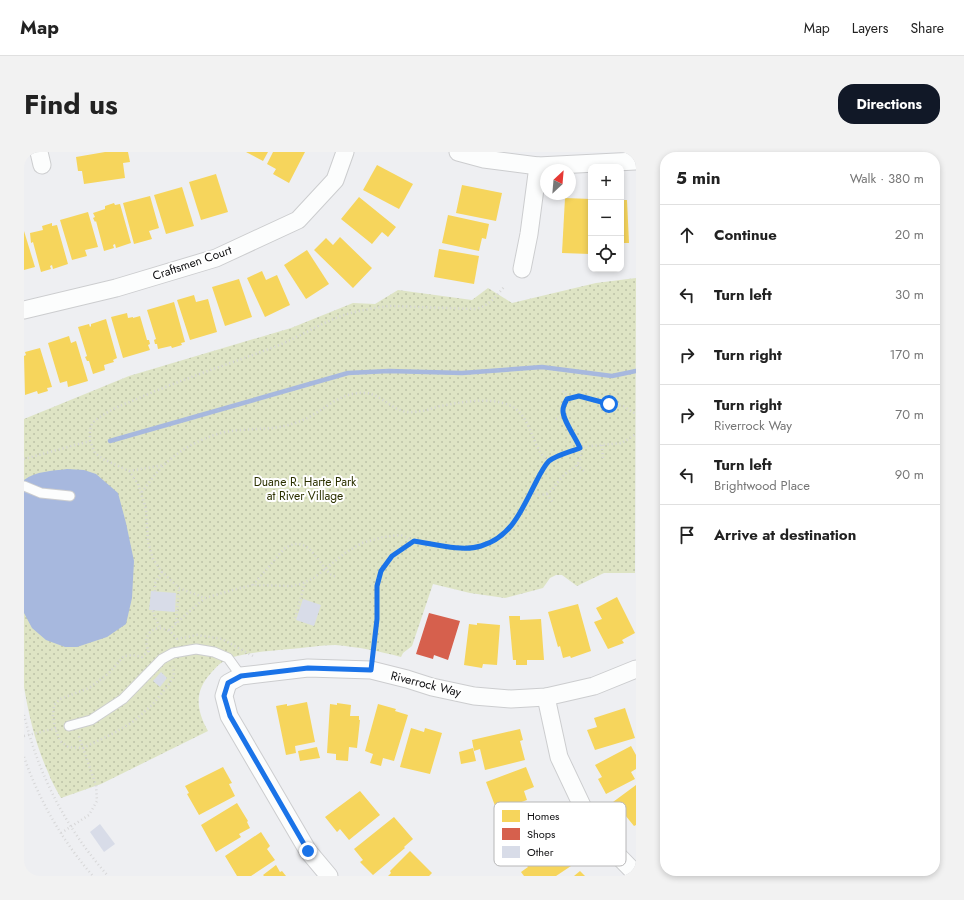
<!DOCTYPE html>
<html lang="en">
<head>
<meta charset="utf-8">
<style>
  :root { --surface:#fff; --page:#f2f2f2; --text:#222; --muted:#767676; --line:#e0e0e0; --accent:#111827 }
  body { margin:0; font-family:Jost,sans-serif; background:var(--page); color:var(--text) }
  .controls { position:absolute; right:12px; top:12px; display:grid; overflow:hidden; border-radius:8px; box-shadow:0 2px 6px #0003 }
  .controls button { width:36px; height:36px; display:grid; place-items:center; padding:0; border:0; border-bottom:1px solid var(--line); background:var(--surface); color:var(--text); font:20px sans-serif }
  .compass { position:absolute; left:516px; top:12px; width:36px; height:36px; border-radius:50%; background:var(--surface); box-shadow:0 2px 6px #0003; rotate:26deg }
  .stop { position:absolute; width:12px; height:12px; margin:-9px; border:3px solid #1a73e8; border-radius:50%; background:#fff }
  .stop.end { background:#1a73e8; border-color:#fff; box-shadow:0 1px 4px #0008 }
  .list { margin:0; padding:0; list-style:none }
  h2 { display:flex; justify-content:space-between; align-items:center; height:52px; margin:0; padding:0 16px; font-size:17px }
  h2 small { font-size:13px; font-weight:400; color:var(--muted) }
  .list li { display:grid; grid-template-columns:26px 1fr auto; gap:12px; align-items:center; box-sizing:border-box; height:60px; padding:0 16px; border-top:1px solid var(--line) }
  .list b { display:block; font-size:15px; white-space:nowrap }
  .list p { margin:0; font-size:13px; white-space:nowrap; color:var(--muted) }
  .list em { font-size:13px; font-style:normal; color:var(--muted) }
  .icon { flex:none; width:22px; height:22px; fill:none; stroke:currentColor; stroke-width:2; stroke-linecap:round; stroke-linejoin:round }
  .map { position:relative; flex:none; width:612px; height:724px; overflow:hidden; border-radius:16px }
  header { display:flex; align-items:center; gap:24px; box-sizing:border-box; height:56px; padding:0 20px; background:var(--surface); border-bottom:1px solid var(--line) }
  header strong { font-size:19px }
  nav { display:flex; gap:22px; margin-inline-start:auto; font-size:14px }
  .intro { display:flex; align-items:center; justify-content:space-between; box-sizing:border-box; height:96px; padding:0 24px }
  h1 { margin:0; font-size:28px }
  .button { padding:10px 18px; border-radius:16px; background:var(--accent); color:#fff; font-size:14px; font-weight:700 }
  main { display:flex; gap:24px; padding:0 24px }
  aside { flex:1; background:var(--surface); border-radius:16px; box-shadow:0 2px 6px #0003 }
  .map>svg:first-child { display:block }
</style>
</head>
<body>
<header>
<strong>Map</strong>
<nav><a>Map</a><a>Layers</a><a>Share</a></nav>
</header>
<div class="intro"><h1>Find us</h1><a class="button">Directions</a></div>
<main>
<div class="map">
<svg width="612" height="724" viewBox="0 0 612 724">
  <defs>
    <pattern id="green-dots" width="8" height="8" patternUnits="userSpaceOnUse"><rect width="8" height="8" fill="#dee4c4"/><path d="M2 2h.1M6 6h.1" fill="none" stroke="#bdc3a7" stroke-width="1.8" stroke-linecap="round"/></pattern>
  </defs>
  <rect width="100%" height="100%" fill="#eeeff2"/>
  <path fill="url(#green-dots)" d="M612,126L611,421H580L553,434L538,423H532L526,426L519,436L481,446L446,441L409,432L388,494L379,501L377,505C355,499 334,495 311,493C297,493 281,496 266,497C246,499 225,500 206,506C198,509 193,514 187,521C170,539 172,558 184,579L77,632L37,646C32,637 27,629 24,620C12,594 5,564 0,535V267L105,224L267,176L329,151L351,152L374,138L448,148L464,136L488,151L572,131Z"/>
  <path fill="#a7b8de" d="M43,317L60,318L72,322L94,341L102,371L110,409L108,446L102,472L83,485L53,495H41L22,488L8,476L0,461V328C12,319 28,319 43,317Z"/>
  <g fill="#f6d55c">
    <polygon points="81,0 104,0 106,10 99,11 101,26 60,32 58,19 54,19 52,5"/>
    <polygon points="222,0 244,0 239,9"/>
    <polygon points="249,0 281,0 265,31 249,22 252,17 243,12"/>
    <polygon points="353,13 389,32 375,57 339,38"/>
    <polygon points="192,22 204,60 177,68 165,30"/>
    <polygon points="438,33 478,41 472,69 432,61"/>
    <polygon points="158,35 170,74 142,82 130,43"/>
    <polygon points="126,44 135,76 125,79 128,87 110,92 99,51"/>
    <polygon points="335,45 372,75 364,85 358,80 348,92 317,67"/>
    <polygon points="541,46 567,47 566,102 538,101"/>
    <polygon points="597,48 603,48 605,91 597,91"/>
    <polygon points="90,51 91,53 96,52 107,91 92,96 91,92 89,93 90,96 80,99 72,69 71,70 69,66 71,65 69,61 81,57 81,54"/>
    <polygon points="64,60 74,95 61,98 63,104 48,108 36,68"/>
    <polygon points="424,63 465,72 462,87 458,86 455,99 418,91"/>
    <polygon points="28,71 28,74 33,73 44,112 29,117 28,113 26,114 27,117 17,120 9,90 7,91 6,81 19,78 18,74"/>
    <polygon points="0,79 11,115 0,118"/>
    <polygon points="316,85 348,116 329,136 290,98 302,86 309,93"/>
    <polygon points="415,97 455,104 450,132 410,125"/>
    <polygon points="283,98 305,132 282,147 260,113"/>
    <polygon points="238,119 242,128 253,123 266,153 241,165 223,126"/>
    <polygon points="215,127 228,165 201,174 188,135"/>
    <polygon points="170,143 172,150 184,147 193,180 166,188 153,148"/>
    <polygon points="150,150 161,190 157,191 158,193 148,196 147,194 134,197 133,192 131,192 130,188 132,187 123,158"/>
    <polygon points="103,161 104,166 109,165 109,166 116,164 123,188 125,188 126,192 124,193 126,198 99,206 87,165"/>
    <polygon points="82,167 93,206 89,208 90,210 80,213 81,218 69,222 65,209 63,209 61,205 63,204 54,175 65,172 66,175 67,174 67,172"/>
    <polygon points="45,184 47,191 52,189 64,229 44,235 43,229 36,231 24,191"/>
    <polygon points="16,196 28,235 23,236 24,239 14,242 13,239 1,243 0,204 2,203 1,200"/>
    <polygon points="593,445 611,481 598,488 600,491 584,497 570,470 578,467 572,456"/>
    <polygon points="554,452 567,499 547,506 546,504 539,506 536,494 534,495 524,460"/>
    <polygon points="485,464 496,464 496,468 517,467 520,508 503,508 503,513 492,513 492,508 489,508"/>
    <polygon points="453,471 476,473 473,513 459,512 458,516 440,513 445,472 453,473"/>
    <polygon points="283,550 291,590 271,594 272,601 262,603 252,554 263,552 263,554"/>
    <polygon points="313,551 327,553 326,564 335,564 335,568 336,568 333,596 325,595 324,609 312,608 312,602 303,601 306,552 313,553"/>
    <polygon points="354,552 372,557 371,559 384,563 370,609 359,606 357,614 346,611 349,602 341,599"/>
    <polygon points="601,556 611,586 571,598 563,578 573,575 570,566"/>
    <polygon points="387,576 400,580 401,576 418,581 406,622 376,615"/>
    <polygon points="496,577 499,588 496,589 501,608 461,618 456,597 450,599 448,588"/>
    <polygon points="607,594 612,603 612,617 607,620 611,627 582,642 574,627 578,625 571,613"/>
    <polygon points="293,595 296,606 276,609 274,599"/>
    <polygon points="449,596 452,609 437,612 435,600"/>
    <polygon points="199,615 208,631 205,632 211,644 175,663 163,642 165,641 161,634"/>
    <polygon points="502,615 510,635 500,639 503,648 473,659 462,630"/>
    <polygon points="612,633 612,673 610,674 601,663 598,665 589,650"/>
    <polygon points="336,639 356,663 325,688 316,677 313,680 301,665"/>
    <polygon points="213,651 224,669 223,670 226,676 215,682 217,685 192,700 177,673"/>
    <polygon points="370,665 389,687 380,695 381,696 349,723 336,710 339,708 330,697"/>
    <polygon points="237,680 246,694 243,697 251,708 227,724 213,724 201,704"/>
    <polygon points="532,685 540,697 543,695 553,709 550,711 550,712 532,724 500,724 497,720 504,715 499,708"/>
    <polygon points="386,699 408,721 405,724 364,724 367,721 366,719"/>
    <polygon points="252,713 256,720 258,719 262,724 240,724 239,723"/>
    <polygon points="556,719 561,724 550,724"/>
  </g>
  <polygon fill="#d6604d" points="405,461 436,469 424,508 410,503 409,507 392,502"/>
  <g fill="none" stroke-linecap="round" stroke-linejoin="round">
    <polyline stroke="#a7b8de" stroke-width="4.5" points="86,289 324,221 365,219 438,221 518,215 588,224 612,219"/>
  </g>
  <g fill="#d8dce8">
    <polygon points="127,439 152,441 151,460 125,458"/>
    <polygon points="279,447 297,453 290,474 272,468"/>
    <polygon points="137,520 143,526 136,535 129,529"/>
    <polygon points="76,672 91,692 80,700 66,680"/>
  </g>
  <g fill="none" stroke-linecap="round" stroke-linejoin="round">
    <g stroke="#cccdcf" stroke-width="11">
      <g id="lane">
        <polyline points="0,334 17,341 46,344"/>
        <polyline points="45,574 67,568 99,547 138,507 149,501 172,497 190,500 204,506 217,524"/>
      </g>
    </g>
    <g stroke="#cccdcf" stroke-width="19">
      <g id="street">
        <polyline points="15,0 18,13"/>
        <polyline points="434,0 460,7 514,14 612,9"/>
        <polyline points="498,117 505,82 514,14"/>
        <polyline points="0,158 92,136 192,106 274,68 311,28 321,0"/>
        <polyline points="522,545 535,605 570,679 612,722"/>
        <polyline points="305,724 284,699 205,564 200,544 204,531 217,524 284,516 347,518 383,527 408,535 450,544 487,547 522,545 570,534 612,517"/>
      </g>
    </g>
    <g stroke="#d7d7d8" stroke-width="2.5" stroke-dasharray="1 3" stroke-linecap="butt">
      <polyline points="539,239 545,246"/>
      <polyline points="584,261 585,253"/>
      <polyline points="532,267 540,264"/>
      <path d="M66,289C66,280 65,272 73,267C88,256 106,250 122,243C164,225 208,211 250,195C269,188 287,177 305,169C324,160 346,156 367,154L452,157C466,153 471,145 480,135"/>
      <polyline points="578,293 579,306"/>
      <polyline points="0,307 66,289 71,301 79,307 105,319 114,332 122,357 124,390 129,407 138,420 155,436 181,446 216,436 229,433 268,434 277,432 290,426 321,401 338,391 359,385 377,383 390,389"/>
      <polyline points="553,313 561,320"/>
      <polyline points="105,319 140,313"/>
      <path d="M118,340C125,331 132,320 141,312C160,294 190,279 217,278C240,276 256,278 279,268C300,259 316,239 341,241C356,242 365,255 379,259C384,261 391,260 397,259C404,259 410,255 417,254C437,250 470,244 489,255C504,264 507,284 515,298C517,302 521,306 524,310"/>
      <path d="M507,340C516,345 525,343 531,334C533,331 536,327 539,324C544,319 554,315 556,307C564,285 528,270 543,247L549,244L559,245L578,251L599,254L612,262"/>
      <polyline points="523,342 529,351"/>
      <path d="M229,433L260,397C282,381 292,407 304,420C306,423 310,424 313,425"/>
      <polyline points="131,439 131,431 138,420"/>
      <polyline points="129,459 131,466 136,475"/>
      <polyline points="271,466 281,431"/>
      <polyline points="152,471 155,436"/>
      <polyline points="145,478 168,457 181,446"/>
      <polyline points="153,487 173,483 198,487 229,504"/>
      <polyline points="124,499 118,505 109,503 100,504 85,521 65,536 36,547 30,553 29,564 31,576 36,589 44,595 59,596 90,581 110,569 129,552 146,531 150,523 149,514"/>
      <path d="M125,500C114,477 141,466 154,489"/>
      <polyline points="349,503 353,467 353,434 357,419 368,405 390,389 439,396 456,395 478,385 493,367 514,325 524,310 536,303 557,295 598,291 612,282"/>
      <path d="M0,563C15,624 42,676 84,724"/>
      <polyline points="0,584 33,576"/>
      <path d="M0,605C15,648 39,690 69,724"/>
      <polyline points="37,681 65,663 73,649 72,633 54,582"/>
    </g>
    <use href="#lane" stroke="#fcfdfd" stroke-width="9"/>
    <use href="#street" stroke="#fcfdfd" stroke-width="17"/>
  </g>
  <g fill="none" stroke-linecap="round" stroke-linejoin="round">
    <path stroke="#1a73e8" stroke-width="5" d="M284,699L206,564L200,544L204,531L217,524L284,516L347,518L353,467V434L357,419L368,404L390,389C410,392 438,400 457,394C488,385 498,357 512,330C515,324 520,314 525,309C533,303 546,300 556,296C552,286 538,267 539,258C539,254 541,251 543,247L555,244L585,252"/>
  </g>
  <g text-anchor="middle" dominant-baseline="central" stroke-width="4" stroke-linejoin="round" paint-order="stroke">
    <g font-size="12" fill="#101012" stroke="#fff">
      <text transform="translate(168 111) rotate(-19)">Craftsmen Court</text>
      <text transform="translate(402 532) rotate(14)">Riverrock Way</text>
    </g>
    <g font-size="12" fill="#2c3101" stroke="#fff">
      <text x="281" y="330">Duane R. Harte Park<tspan x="281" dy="14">at River Village</tspan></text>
    </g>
  </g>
  <rect x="470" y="650" width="132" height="64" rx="6" fill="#fff" stroke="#b7b7b8" stroke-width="1"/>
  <rect x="478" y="658" width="18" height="12" fill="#f6d55c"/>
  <rect x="478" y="676" width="18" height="12" fill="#d6604d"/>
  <rect x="478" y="694" width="18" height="12" fill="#d8dce8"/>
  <g font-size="11" fill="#101012">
    <text x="503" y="668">Homes</text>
    <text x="503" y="686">Shops</text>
    <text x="503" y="704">Other</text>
  </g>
</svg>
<div class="controls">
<button>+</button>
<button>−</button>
<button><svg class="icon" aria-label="locate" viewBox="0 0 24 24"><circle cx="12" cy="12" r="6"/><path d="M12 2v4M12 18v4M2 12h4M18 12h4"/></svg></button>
</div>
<svg class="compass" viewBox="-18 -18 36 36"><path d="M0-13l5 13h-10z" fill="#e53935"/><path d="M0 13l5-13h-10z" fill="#767676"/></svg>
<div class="stop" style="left:585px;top:252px"></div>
<div class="stop end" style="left:284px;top:699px"></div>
</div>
<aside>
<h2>5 min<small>Walk · 380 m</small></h2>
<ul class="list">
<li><svg class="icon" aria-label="ahead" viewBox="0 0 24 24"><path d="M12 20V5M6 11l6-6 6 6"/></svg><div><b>Continue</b></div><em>20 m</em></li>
<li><svg class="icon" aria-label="left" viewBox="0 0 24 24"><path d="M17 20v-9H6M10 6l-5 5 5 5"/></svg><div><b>Turn left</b></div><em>30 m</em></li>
<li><svg class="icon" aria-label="right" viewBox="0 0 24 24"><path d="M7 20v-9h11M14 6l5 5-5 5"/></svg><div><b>Turn right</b></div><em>170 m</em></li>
<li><svg class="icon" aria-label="right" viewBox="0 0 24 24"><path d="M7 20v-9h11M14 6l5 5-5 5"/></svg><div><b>Turn right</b><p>Riverrock Way</p></div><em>70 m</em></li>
<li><svg class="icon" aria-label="left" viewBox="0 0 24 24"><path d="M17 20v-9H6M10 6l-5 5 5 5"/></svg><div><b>Turn left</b><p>Brightwood Place</p></div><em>90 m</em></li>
<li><svg class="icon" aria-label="arrive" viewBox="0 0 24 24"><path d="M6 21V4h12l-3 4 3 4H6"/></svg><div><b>Arrive at destination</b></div></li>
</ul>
</aside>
</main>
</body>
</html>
